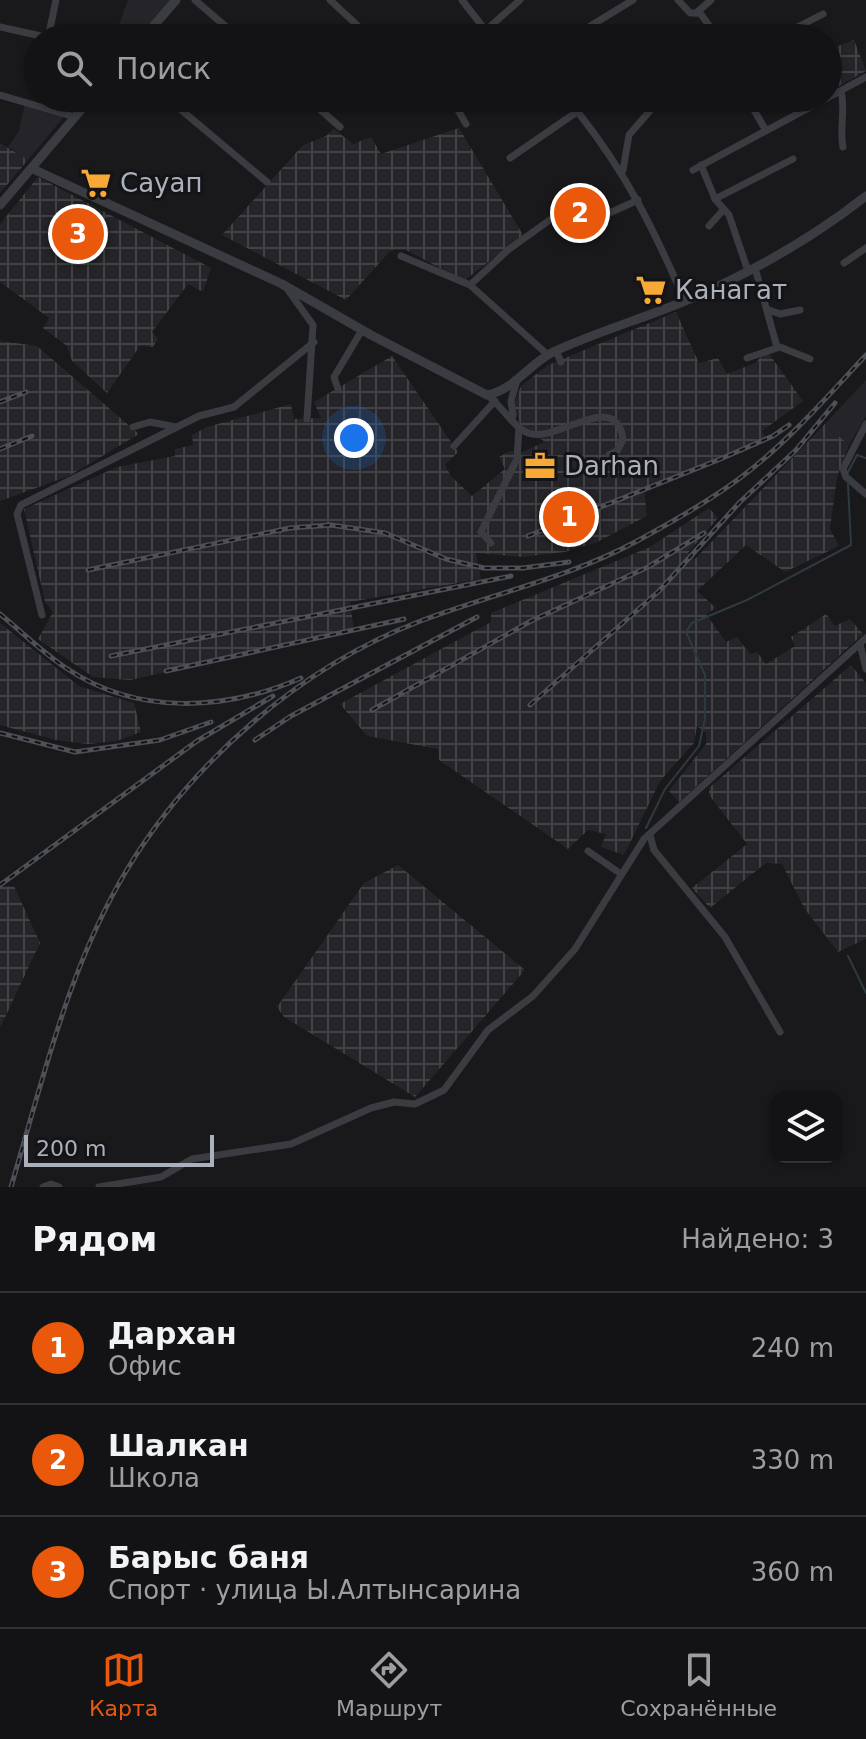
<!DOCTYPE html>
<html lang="ru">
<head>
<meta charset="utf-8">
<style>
  :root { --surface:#131315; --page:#1c1c1e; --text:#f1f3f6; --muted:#9d9ea0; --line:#323234; --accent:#ea580c }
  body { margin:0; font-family:"DejaVu Sans",sans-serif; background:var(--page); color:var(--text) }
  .controls { position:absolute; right:24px; bottom:24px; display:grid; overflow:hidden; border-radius:16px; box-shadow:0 2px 6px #0004 }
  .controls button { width:72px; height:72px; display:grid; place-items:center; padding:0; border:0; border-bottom:2px solid var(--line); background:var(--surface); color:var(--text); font:40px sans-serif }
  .scale { position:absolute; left:24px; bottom:20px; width:190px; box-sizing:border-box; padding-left:8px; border:4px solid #abb1bc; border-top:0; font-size:22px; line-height:28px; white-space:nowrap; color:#abb1bc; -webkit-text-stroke:6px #141417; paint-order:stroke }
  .you { position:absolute; left:354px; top:438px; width:28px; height:28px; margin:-20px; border:6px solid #fff; border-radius:50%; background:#1a73e8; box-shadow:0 0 0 12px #1a73e833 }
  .badge { display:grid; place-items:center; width:52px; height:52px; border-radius:50%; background:var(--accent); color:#fff; font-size:26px; font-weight:700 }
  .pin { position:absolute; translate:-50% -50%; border:4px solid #fff; box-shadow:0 2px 8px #0006 }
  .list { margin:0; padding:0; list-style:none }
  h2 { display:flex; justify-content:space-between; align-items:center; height:104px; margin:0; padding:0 32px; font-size:34px }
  h2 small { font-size:26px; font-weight:400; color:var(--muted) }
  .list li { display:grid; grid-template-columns:52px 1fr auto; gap:24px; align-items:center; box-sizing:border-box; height:112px; padding:0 32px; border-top:2px solid var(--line) }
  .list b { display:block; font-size:30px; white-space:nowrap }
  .list p { margin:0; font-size:26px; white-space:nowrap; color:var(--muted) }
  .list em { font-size:26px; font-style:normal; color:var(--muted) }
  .icon { flex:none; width:44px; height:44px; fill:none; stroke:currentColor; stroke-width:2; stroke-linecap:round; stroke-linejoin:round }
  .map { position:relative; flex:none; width:866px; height:1187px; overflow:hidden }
  .search { position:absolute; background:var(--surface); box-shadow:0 2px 6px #0004; left:24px; right:24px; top:24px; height:88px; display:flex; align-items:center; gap:20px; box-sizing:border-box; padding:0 28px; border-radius:44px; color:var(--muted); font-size:30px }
  .sheet { height:440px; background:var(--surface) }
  nav { display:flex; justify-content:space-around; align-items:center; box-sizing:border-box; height:112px; border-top:2px solid var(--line); background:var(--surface); font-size:22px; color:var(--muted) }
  nav a { display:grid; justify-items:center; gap:4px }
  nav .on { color:var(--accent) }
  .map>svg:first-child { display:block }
</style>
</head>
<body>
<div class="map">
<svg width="866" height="1187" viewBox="0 0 866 1187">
  <defs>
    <pattern id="industrial-grid" width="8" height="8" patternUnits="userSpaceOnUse" patternTransform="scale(2)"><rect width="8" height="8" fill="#252529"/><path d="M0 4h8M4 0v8" fill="none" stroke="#424246"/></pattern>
  </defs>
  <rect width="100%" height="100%" fill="#19191c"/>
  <g fill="#252529">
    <polygon points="128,0 171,0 140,38 114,38"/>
    <polygon points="25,103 66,114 28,160 8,147 19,131"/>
    <polygon points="866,380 866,416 849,445 825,424"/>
  </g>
  <g fill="url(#industrial-grid)">
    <polygon points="854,40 866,71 828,92 828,50"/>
    <polygon points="459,128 523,235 464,281 406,250 391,250 346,300 222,235 303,145 326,136 334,129 353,144 371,137 381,154"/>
    <polygon points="0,143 28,160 0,193"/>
    <polygon points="38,177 211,268 203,292 188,284 152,332 158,339 153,347 140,346 107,393 72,361 67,346 43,328 49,318 0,282 0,224"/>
    <polygon points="676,312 699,363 718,358 727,374 755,363 767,351 803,401 762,431 765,437 736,453 644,488 647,516 595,543 565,552 521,557 476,553 481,579 350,602 354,630 130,680 93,677 38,639 53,612 45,602 24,509 117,467 175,456 175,449 193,445 192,435 207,427 291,404 294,419 321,418 314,402 392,356 458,452 445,465 451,476 472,496 505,469 499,457 510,451 522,452 545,442 520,424 514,405 521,386 548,365"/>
    <polygon points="0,341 37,346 139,434 69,476 0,501"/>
    <polygon points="825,424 849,445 837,477 830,529 839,546 785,572 746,545 697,591 716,608 706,614 726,642 737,637 750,654 757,652 766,664 795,646 791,637 826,614 835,626 850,619 863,634 679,802 669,791 706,744 706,733 697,726 694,743 660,781 624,855 601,847 606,834 588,830 568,849 439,760 438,749 367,736 340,704 491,622 491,613 650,547 709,508 718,518 688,553 695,559"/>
    <polygon points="0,623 79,686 134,703 141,732 117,741 88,744 56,740 0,725"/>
    <polygon points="851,665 866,683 866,939 838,952 804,908 782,864 766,863 710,908 692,888 747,844 709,795 709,788"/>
    <polygon points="398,865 525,970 415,1097 284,1017 277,1007 364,883"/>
    <polygon points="14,886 40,943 0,1028 0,887"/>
  </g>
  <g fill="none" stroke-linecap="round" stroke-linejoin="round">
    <g stroke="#2e3a41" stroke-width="2">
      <polyline points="847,474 857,455 866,458"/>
      <polyline points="646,828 665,789 699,746 705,719 705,675 686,632 692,623 747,600 851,545 848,484"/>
      <polyline points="848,956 866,993"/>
    </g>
    <g stroke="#3a3c41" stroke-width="7">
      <polyline points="195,0 239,38"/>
      <polyline points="330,0 371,38"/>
      <polyline points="462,0 486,31"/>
      <polyline points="678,0 690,13 700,13 718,38"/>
      <polyline points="696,13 711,0"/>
      <polyline points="0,27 50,38"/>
      <polyline points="587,28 633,0"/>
      <polyline points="48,38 56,0"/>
      <polyline points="477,38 520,0"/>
      <polyline points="528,38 552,28"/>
      <polyline points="776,38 823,14"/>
      <path d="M841,91C846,111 839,128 843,147"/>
      <polyline points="0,95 75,117"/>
      <polyline points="167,98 267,182"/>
      <polyline points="307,98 340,127"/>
      <polyline points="451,98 466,124"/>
      <polyline points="747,98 765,129"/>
      <path d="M577,111C627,174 653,228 685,301"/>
      <polyline points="510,158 597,98"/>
      <polyline points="701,165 715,199 729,215 748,271"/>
      <polyline points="623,170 629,135 661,98"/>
      <polyline points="693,170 866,77"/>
      <polyline points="715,199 793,159"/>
      <polyline points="709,226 724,209"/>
      <polyline points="401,256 470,285 548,355"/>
      <polyline points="844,263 866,248"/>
      <polyline points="755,268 777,347"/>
      <polyline points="470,285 508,250 558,214 565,214 570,231 638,200"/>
      <polyline points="288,290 313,325 307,419"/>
      <polyline points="769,310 780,314 800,310"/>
      <polyline points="556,351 561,362"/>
      <polyline points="747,358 780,347 810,359"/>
      <polyline points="338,389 334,377 362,330"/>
      <path d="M487,395C501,405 513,427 528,433C557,444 617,387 623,440L617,451L609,455"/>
      <polyline points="513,416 511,401 517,380"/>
      <polyline points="866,424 843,469 846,477 866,494"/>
      <polyline points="133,427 150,422 176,427"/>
      <polyline points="454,446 495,401"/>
      <polyline points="491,543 481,532 517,459 519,427"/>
      <polyline points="42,615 17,514 21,505 199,416 234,407 314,342"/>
      <polyline points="860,644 866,669"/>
      <polyline points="650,835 654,850 725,937 780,1032"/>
      <polyline points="588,851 621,874"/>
      <polyline points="43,1187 51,1184 59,1187"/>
      <polyline points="99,1187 161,1177 192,1159 291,1144 371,1108 394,1102 415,1104 444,1090 488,1030 533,996 575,949 644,839 866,638"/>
    </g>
    <g stroke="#3a3c41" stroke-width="9">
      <polyline points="143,38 176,0"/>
      <path d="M33,169L282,284L371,335L487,395C514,390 529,364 553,352C596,332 642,319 685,301C749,274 811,239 866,196"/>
      <polyline points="0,205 91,98"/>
    </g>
    <g stroke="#4d5056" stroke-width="5">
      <g id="rail">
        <polyline points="0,402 26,392"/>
        <polyline points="0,449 32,436"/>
        <polyline points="528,536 718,460 773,436 789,425"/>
        <polyline points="88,570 290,528 331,525 385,533 446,559 484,568 523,568 569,562"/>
        <path d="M0,614C22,632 43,653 66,668C137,716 226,711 301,678"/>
        <polyline points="111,656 511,576"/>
        <polyline points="166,671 404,619"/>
        <polyline points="530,705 659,591 740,502 796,450 835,403"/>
        <polyline points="372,710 531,621 648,567 704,533"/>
        <polyline points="0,733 75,752 160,740 211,722"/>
        <polyline points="255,740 291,716 477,617"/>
        <polyline points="0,885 197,741 273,696"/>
        <path d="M11,1187C43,1079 69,965 128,868C193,761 301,667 418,622C491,594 569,578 637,541C672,522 708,502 740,478C787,443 826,398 866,355"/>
      </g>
    </g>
    <use href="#rail" stroke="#141417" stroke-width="2" stroke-dasharray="6" stroke-linecap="butt"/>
  </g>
  <defs>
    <g id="supermarket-bare" transform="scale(2.4)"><path d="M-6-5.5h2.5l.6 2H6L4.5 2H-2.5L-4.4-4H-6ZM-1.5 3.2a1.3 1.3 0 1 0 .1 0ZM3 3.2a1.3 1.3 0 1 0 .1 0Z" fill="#f8a935" stroke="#141417" stroke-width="2.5" paint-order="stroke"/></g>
    <g id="office-bare" transform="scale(2.4)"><path d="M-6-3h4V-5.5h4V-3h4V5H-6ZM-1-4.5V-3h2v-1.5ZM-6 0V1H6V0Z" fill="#f8a935" stroke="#141417" stroke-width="2.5" paint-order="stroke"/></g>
  </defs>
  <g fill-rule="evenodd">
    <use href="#supermarket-bare" x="96" y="183"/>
    <use href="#supermarket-bare" x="651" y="290"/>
    <use href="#office-bare" x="540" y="466"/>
  </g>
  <g text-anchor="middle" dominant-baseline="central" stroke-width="6" stroke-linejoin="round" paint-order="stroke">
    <g font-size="26" fill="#abb1bc" stroke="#141417" text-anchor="start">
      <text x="120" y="183">Сауап</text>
      <text x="675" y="290">Канагат</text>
      <text x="564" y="466">Darhan</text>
    </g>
  </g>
</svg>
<div class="controls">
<button><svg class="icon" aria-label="layers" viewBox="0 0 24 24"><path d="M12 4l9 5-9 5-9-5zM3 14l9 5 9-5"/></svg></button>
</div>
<div class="scale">200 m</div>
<div class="you"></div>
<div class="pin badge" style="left:569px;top:517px">1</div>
<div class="pin badge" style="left:580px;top:213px">2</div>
<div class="pin badge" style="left:78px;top:234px">3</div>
<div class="search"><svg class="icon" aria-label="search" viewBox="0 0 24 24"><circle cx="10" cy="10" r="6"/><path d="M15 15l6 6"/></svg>Поиск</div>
</div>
<section class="sheet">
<h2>Рядом<small>Найдено: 3</small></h2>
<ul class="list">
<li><span class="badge">1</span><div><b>Дархан</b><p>Офис</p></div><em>240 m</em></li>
<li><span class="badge">2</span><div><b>Шалкан</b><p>Школа</p></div><em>330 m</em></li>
<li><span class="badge">3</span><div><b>Барыс баня</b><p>Спорт · улица Ы.Алтынсарина</p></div><em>360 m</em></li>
</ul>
</section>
<nav>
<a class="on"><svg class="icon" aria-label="map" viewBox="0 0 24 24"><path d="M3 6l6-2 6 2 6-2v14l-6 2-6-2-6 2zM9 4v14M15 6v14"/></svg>Карта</a>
<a><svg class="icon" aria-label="directions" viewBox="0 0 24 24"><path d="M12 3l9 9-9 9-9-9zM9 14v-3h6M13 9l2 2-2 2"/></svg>Маршрут</a>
<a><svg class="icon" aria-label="saved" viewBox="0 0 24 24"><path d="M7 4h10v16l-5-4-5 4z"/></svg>Сохранённые</a>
</nav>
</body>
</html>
